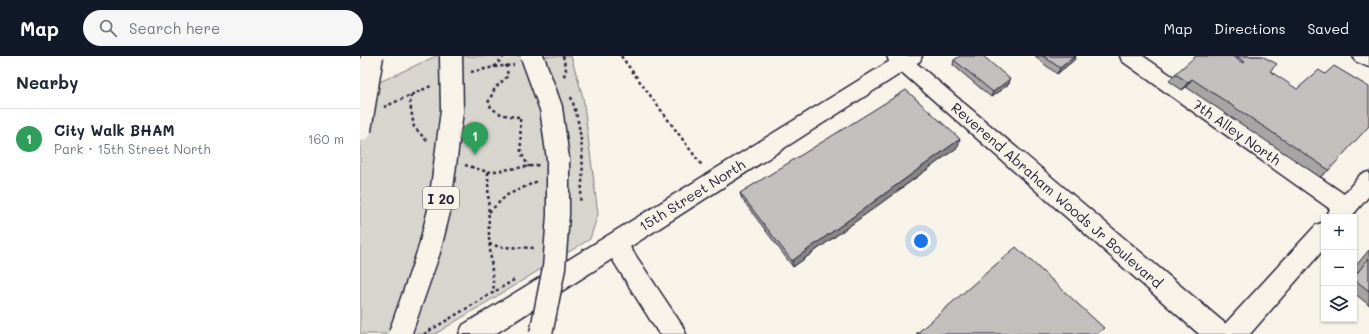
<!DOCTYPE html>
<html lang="en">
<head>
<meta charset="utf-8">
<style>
  :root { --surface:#fff; --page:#f6f6f7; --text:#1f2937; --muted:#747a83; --line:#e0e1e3; --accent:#111827 }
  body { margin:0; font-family:Mali,sans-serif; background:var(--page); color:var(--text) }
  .controls { position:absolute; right:12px; bottom:12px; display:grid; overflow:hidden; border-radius:0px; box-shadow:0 1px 3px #0004 }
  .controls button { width:36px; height:36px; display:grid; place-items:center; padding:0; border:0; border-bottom:1px solid var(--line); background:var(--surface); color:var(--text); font:20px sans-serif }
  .you { position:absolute; left:561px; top:185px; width:14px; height:14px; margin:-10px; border:3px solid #fff; border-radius:50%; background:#1a73e8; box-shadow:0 0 0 6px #1a73e833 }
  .badge { display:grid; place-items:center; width:26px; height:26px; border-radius:50%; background:var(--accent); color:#fff; font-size:13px; font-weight:700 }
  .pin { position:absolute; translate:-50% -33px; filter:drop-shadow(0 1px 2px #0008) }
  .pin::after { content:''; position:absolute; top:21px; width:14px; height:12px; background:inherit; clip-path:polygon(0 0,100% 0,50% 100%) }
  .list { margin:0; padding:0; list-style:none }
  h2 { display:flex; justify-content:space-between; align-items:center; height:52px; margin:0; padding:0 16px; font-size:17px }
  h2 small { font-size:13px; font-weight:400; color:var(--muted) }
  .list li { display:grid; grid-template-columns:26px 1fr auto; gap:12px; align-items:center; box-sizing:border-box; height:60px; padding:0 16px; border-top:1px solid var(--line) }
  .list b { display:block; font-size:15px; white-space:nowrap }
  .list p { margin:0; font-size:13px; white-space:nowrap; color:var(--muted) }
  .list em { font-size:13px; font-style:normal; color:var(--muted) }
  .icon { flex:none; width:22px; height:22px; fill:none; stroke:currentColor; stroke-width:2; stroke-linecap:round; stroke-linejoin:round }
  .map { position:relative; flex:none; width:1009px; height:278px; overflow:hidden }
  header { display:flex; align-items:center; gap:24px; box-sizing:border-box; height:56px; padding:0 20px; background:var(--accent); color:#fff }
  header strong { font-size:19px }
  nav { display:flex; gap:22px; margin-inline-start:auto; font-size:14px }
  .search { width:280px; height:36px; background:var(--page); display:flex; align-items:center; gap:10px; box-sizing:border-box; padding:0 14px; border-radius:22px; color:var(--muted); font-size:15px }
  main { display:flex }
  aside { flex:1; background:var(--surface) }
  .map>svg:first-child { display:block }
</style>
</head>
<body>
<header>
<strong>Map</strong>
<div class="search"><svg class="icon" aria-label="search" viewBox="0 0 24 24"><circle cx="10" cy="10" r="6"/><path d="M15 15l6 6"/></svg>Search here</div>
<nav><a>Map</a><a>Directions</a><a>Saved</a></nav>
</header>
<main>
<aside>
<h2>Nearby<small></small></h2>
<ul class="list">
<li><span class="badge" style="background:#2e9e5b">1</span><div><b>City Walk BHAM</b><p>Park · 15th Street North</p></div><em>160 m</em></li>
</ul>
</aside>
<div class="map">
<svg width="1009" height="278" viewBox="0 0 1009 278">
  <rect width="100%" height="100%" fill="#f7f3e8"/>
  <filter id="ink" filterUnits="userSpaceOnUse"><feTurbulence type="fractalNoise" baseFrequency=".025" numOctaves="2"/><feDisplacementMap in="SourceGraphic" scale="8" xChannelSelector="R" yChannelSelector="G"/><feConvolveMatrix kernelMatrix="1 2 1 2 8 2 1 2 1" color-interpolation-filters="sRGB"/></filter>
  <g filter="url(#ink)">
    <polygon fill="#d8d5cf" stroke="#7d7c85" points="76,0 211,0 223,41 238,158 230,183 75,278 0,278 0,35"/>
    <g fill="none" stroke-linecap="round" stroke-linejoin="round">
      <g stroke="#22223b" stroke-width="3">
        <g id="minor">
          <polygon points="538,0 562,0 560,5 270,191 322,269 326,278 299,278 252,203 135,278 99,278 103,269"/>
          <polygon points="760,0 783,0 984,138 1001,118 1009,116 1009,140 991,161 966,161 970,153 762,5"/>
          <polygon points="993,0 1009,0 1009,11 995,5"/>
          <polygon points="964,166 964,193 890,278 860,278 864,269 956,169"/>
        </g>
      </g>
      <g stroke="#22223b" stroke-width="3">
        <polygon id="major" points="527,0 548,0 867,269 871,278 839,278 529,5"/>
      </g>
      <g stroke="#22223b" stroke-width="2.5" stroke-dasharray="3 3" stroke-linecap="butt">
        <polyline points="203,0 206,14 203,23"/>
        <polyline points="261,0 343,111"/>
        <path d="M146,9L148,20L135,32L128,47C136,59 146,60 160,61L161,97L169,111"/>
        <polyline points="134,11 144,0"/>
        <polyline points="111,16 134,11 154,9"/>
        <polyline points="51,39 50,47 54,71 67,85"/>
        <path d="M211,41C223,74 225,112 220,146"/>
        <polyline points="24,51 71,30"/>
        <polyline points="105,109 128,116 129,182 134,236"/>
        <polyline points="128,116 179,109"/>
        <polyline points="129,156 147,139 178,125"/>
        <polyline points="129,188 141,191 175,192"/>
        <polyline points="64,278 154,224"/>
      </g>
      <use href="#minor" fill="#f7f3e8" fill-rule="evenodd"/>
      <use href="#major" fill="#f7f3e8" fill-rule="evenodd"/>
      <g stroke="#22223b" stroke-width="25" stroke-linecap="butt">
        <g id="highway-bridge">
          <polyline points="172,0 191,52 198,103 198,159 194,212 181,278"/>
          <polyline points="0,74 12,0"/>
          <polyline points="40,278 69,195 79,155 92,55 91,0"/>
        </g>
      </g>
      <use href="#highway-bridge" stroke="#f7f3e8" stroke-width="22"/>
    </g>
    <g fill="#a7a4a3" stroke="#22223b">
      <polygon points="676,0 716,0 714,4 697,18 675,1"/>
      <polygon points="875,0 902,0 969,114 960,121 826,31 822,34 809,25 815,18 874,1"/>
      <polygon points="594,4 650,23 649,28 631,41 593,9"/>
      <polygon points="598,91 433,211 382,143 380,137"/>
      <polygon points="1009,194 1009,249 994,237 994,212"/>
    </g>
    <g fill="#888684" stroke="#22223b">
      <polygon points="715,0 716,0 714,4 697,18 700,12"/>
      <polygon points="650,23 649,28 631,41 633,36"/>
      <polygon points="832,23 826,31 822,34 828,26"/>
      <polygon points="600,83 598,91 433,211 432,205"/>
    </g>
    <g fill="#c2bfbd" stroke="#22223b">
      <polygon points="600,0 623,0 650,23 633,36 594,4"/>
      <polygon points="683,0 715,0 700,12"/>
      <polygon points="836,0 872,0 883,7 885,6 876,0 902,0 917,8 910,15 937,33 959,14 965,18 974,10 1009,31 1009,70 969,114 832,23 828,26 815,18"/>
      <polygon points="546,34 600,83 432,205 380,137"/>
      <polygon points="656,191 744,272 737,278 556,278"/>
      <polygon points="1009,202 1009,235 994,223 994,221"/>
    </g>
  </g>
  <g text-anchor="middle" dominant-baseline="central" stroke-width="3" stroke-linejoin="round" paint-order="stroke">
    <rect fill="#f7f3e8" stroke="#62616f" stroke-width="1" x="63" y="131" width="36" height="22" rx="3"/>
    <g font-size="13" font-weight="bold" fill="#22223b">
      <text x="81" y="142">I 20</text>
    </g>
    <g font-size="14" fill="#22223b" stroke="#f7f3e8">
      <text transform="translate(877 76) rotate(35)">7th Alley North</text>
      <text transform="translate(332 139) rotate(-32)">15th Street North</text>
      <text transform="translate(697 139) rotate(41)">Reverend Abraham Woods Jr Boulevard</text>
    </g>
  </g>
</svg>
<div class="controls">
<button>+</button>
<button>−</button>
<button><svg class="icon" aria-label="layers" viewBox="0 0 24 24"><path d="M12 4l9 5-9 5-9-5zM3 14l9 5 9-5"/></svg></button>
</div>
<div class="you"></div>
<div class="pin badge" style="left:115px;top:99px;background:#2e9e5b">1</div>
</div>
</main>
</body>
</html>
